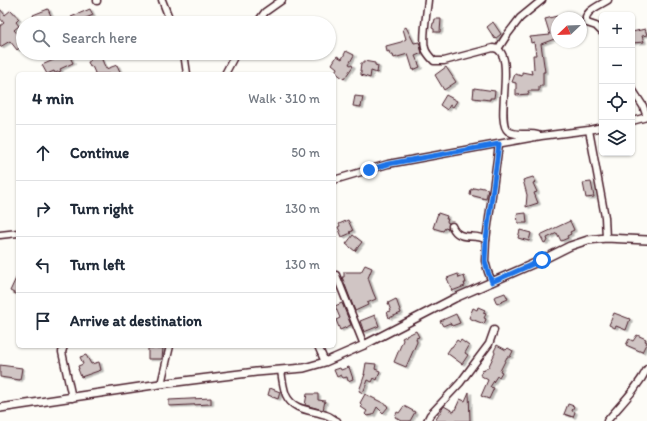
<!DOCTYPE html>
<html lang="en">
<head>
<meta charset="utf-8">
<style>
  :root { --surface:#fff; --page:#f2f2f3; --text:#1f2937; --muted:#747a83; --line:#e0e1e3 }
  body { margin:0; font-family:Itim,sans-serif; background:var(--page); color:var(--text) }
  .controls { position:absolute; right:12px; top:12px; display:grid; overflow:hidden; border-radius:6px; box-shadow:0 1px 3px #0004 }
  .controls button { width:36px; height:36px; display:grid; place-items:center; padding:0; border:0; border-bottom:1px solid var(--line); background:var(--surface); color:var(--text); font:20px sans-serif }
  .compass { position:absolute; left:551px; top:12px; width:36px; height:36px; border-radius:50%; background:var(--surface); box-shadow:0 1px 3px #0004; rotate:247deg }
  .stop { position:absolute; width:12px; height:12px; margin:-9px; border:3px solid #1a73e8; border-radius:50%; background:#fff }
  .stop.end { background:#1a73e8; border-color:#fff; box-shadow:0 1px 4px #0008 }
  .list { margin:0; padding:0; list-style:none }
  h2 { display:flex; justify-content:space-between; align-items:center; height:52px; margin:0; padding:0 16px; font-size:17px }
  h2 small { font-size:13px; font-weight:400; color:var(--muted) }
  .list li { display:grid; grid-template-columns:26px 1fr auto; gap:12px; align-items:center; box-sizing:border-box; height:56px; padding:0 16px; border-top:1px solid var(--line) }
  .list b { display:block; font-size:15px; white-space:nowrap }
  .list em { font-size:13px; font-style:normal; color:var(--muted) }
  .icon { flex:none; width:22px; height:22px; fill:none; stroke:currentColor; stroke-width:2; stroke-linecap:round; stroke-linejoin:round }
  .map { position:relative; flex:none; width:647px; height:421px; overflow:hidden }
  .search { position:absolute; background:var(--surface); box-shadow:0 1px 3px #0004; left:16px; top:16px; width:320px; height:44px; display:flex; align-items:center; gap:10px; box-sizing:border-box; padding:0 14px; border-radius:22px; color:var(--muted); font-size:15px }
  .panel { position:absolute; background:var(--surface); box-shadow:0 1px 3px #0004; left:16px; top:72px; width:320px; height:276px; border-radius:6px }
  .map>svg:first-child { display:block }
</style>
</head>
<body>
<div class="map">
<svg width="647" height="421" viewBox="0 0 647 421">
  <defs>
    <filter id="shadow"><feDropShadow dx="2.5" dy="1.5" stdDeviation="0" flood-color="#0004"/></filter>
  </defs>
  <rect width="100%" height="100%" fill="#fdfcf7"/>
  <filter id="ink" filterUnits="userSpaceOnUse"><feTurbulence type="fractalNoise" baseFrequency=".025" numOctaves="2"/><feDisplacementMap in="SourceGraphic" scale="8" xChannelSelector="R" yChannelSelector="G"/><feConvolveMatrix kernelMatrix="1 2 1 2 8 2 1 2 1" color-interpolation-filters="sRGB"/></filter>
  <g filter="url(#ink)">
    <g fill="#d0c5c4" stroke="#4a1f2b" filter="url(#shadow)">
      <polygon points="0,9 5,15 11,10 19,19 16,22 19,26 14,30 23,40 23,44 17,50 10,41 0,47 0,26 4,23 0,18"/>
      <polygon points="48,9 51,16 36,22 33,15"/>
      <polygon points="90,9 93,15 74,23 71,17"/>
      <polygon points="557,16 557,38 541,44 545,72 543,72 543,86 539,86 539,91 528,91 529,94 516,95 516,83 512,82 515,74 522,76 522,72 532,74 531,70 534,69 533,55 536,55 534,42 531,43 530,37 550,35 545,19"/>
      <polygon points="435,19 441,19 440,32 434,32 434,29 432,28 433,23 434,23"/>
      <polygon points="493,22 501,34 495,39 487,27"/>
      <polygon points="406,27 414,43 419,42 422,53 415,56 420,67 413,70 408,54 394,58 393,55 390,55 389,51 387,52 386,46 401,42 406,39 403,29"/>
      <polygon points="645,29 647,35 642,36 644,42 632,43 632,32"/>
      <polygon points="346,51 354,55 349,64 353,66 344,79 335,72 337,68 332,64 337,56 342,59"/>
      <polygon points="56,53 68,53 73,63 60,69 61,71 55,73 54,71 47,74 42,65 58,58"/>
      <polygon points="87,53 98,53 99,55 100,55 106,69 117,65 121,74 94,74 95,73 92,66 90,67 88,62 90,61"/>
      <polygon points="364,61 375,63 375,65 378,66 377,73 371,71 370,78 361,75 361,71 360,71 361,63 364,63"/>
      <polygon points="446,67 456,82 444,90 435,75"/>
      <polygon points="474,88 495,91 494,98 490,98 490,100 473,98"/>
      <polygon points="446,95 457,101 453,107 450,105 447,110 440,105"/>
      <polygon points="355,96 363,97 361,107 353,106"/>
      <polygon points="533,177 536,182 533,183 537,192 534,193 538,203 526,207 527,195 523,180"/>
      <polygon points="591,182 594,197 586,198 583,183"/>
      <polygon points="479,187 488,189 486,199 470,195 471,189 473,190 474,188 478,189"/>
      <polygon points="438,213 447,216 446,219 448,219 447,222 449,223 448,229 445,228 443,231 433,228"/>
      <polygon points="526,213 527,223 518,223 517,214"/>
      <polygon points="348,220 353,231 349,232 351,233 342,237 338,227 340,226 339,224"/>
      <polygon points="570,221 574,230 570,232 571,234 567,236 568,238 561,241 557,233 547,238 548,241 544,243 540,235"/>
      <polygon points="520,230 531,233 529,241 518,238"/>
      <polygon points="353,235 362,242 355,251 346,244"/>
      <polygon points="365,265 372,268 368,278 373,292 376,299 367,303 368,305 355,311 342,277 344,277 344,272 361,272"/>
      <polygon points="18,274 18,291 16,294 10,291"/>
      <polygon points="458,274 459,278 464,276 466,283 464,283 465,286 452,291 447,278"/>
      <polygon points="505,293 508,299 497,304 494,297"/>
      <polygon points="396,299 401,313 389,318 387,312 391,311 388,303"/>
      <polygon points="342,303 351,325 340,330 336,320 340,318 335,306"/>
      <polygon points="478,307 485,310 483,313 486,314 484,318 486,319 484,324 469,318 473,308 477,310"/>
      <polygon points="614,313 630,319 626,330 616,326 615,328 609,325"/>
      <polygon points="456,314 460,323 452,326 450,323 443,326 440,321"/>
      <polygon points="375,315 379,326 364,332 360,321"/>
      <polygon points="416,331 419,337 416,338 417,342 406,367 394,362 403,340 402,338"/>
      <polygon points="637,335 646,339 645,341 647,342 642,352 626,345 629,339 633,341"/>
      <polygon points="457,340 460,342 461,340 469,346 465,353 468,355 462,364 447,353 451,347 452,347"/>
      <polygon points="497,345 506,350 508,348 513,351 510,357 507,357 500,371 502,372 499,377 497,376 490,387 494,388 489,399 481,396 488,380 480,375 483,370 484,371 486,368 488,368 495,353 494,351"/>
      <polygon points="148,348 163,348 162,359 148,359"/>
      <polygon points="86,355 91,364 99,362 101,370 81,377 78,369 79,369 78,366 83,364 80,357"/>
      <polygon points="366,363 376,364 375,369 380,371 377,380 374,378 372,382 368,380 363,393 359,391 365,374 364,375"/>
      <polygon points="0,365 22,368 20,380 0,377"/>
      <polygon points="349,367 353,379 348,381 347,377 343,378 341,375 337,377 334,370 340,368 341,370"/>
      <polygon points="270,388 280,392 278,399 268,395"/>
      <polygon points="469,392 470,421 435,421 444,406 454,412 460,399 465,401"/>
      <polygon points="307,394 318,394 318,400 325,401 323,410 305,405"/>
      <polygon points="365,394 387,405 387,406 388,407 383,413 377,407 373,415 367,416 365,414 367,411 361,407 362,405 360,403"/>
      <polygon points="211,398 211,404 169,406 169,400"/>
      <polygon points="568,404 574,406 572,411 575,412 573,417 564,414"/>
      <polygon points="404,406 415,412 410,421 402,421 395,417 397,412 399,413"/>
    </g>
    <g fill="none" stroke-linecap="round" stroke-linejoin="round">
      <g stroke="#4a1f2b" stroke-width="9">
        <g id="minor">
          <polyline points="97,0 97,1"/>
          <polyline points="162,0 171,23"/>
          <path d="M428,0C427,11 422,38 425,48C426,53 430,57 434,61H444L493,48C518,49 494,121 508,131C516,137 528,132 538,135"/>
          <polyline points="257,23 265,12 282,0"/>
          <path d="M602,32L596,26L587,23C581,12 601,5 608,0"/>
          <polyline points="498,49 507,35 520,18 542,0"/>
          <polyline points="184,53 187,74"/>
          <polyline points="225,74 236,53"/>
          <polyline points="632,89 643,106 647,117"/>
          <polyline points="632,121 647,117"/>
          <polyline points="589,130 605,217 606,238"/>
          <polyline points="334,180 388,164 541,136 589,130 602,127"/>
          <path d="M452,226C459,243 475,232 486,240"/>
          <polyline points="0,235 18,233"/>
          <polyline points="336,275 364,345"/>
          <polyline points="492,282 488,272 485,261 486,240 499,144"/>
          <polyline points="64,346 62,352 72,398"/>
          <polyline points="318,346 325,362"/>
          <path d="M281,370C282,378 283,387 286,395C293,411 312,410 326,415C330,416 333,419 337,421"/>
          <polyline points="161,384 170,346"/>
          <polyline points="427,421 430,415 460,383 474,364 489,344 494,330"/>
          <path d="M607,421C621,404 637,389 647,369"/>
        </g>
      </g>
      <g stroke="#4a1f2b" stroke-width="10">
        <polyline id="tertiary" points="0,408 160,384 256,372 304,368 325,362 364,345 455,298 542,260 570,246 588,240 606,238 647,240"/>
      </g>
      <use href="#minor" stroke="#fdfcf7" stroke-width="6"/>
      <use href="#tertiary" stroke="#fdfcf7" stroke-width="7"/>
    </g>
  </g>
  <g fill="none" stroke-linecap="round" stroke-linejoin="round" filter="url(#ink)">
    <polyline stroke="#1a73e8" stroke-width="5" points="369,170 388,164 499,144 486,240 485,261 488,272 492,282 542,260"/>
  </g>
</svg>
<div class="controls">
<button>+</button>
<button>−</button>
<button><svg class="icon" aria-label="locate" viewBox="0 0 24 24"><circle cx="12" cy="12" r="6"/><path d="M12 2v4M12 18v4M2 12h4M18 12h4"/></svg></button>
<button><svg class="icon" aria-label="layers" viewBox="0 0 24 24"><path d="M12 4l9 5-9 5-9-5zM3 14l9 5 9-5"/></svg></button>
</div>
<svg class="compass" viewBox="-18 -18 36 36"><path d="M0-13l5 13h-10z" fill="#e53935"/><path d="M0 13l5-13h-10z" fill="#747a83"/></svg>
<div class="stop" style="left:542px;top:260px"></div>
<div class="stop end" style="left:369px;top:170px"></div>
<div class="search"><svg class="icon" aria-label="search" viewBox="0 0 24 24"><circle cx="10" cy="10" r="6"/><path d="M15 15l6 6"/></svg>Search here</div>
<section class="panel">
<h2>4 min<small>Walk · 310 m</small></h2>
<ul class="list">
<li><svg class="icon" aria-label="ahead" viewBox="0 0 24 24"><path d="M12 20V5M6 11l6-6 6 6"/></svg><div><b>Continue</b></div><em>50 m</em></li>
<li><svg class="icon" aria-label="right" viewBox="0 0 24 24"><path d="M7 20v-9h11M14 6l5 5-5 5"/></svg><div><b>Turn right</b></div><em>130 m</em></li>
<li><svg class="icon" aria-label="left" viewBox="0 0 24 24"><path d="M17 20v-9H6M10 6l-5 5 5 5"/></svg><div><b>Turn left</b></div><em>130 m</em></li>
<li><svg class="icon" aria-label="arrive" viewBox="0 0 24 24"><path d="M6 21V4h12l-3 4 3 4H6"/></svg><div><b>Arrive at destination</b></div></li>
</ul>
</section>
</div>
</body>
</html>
